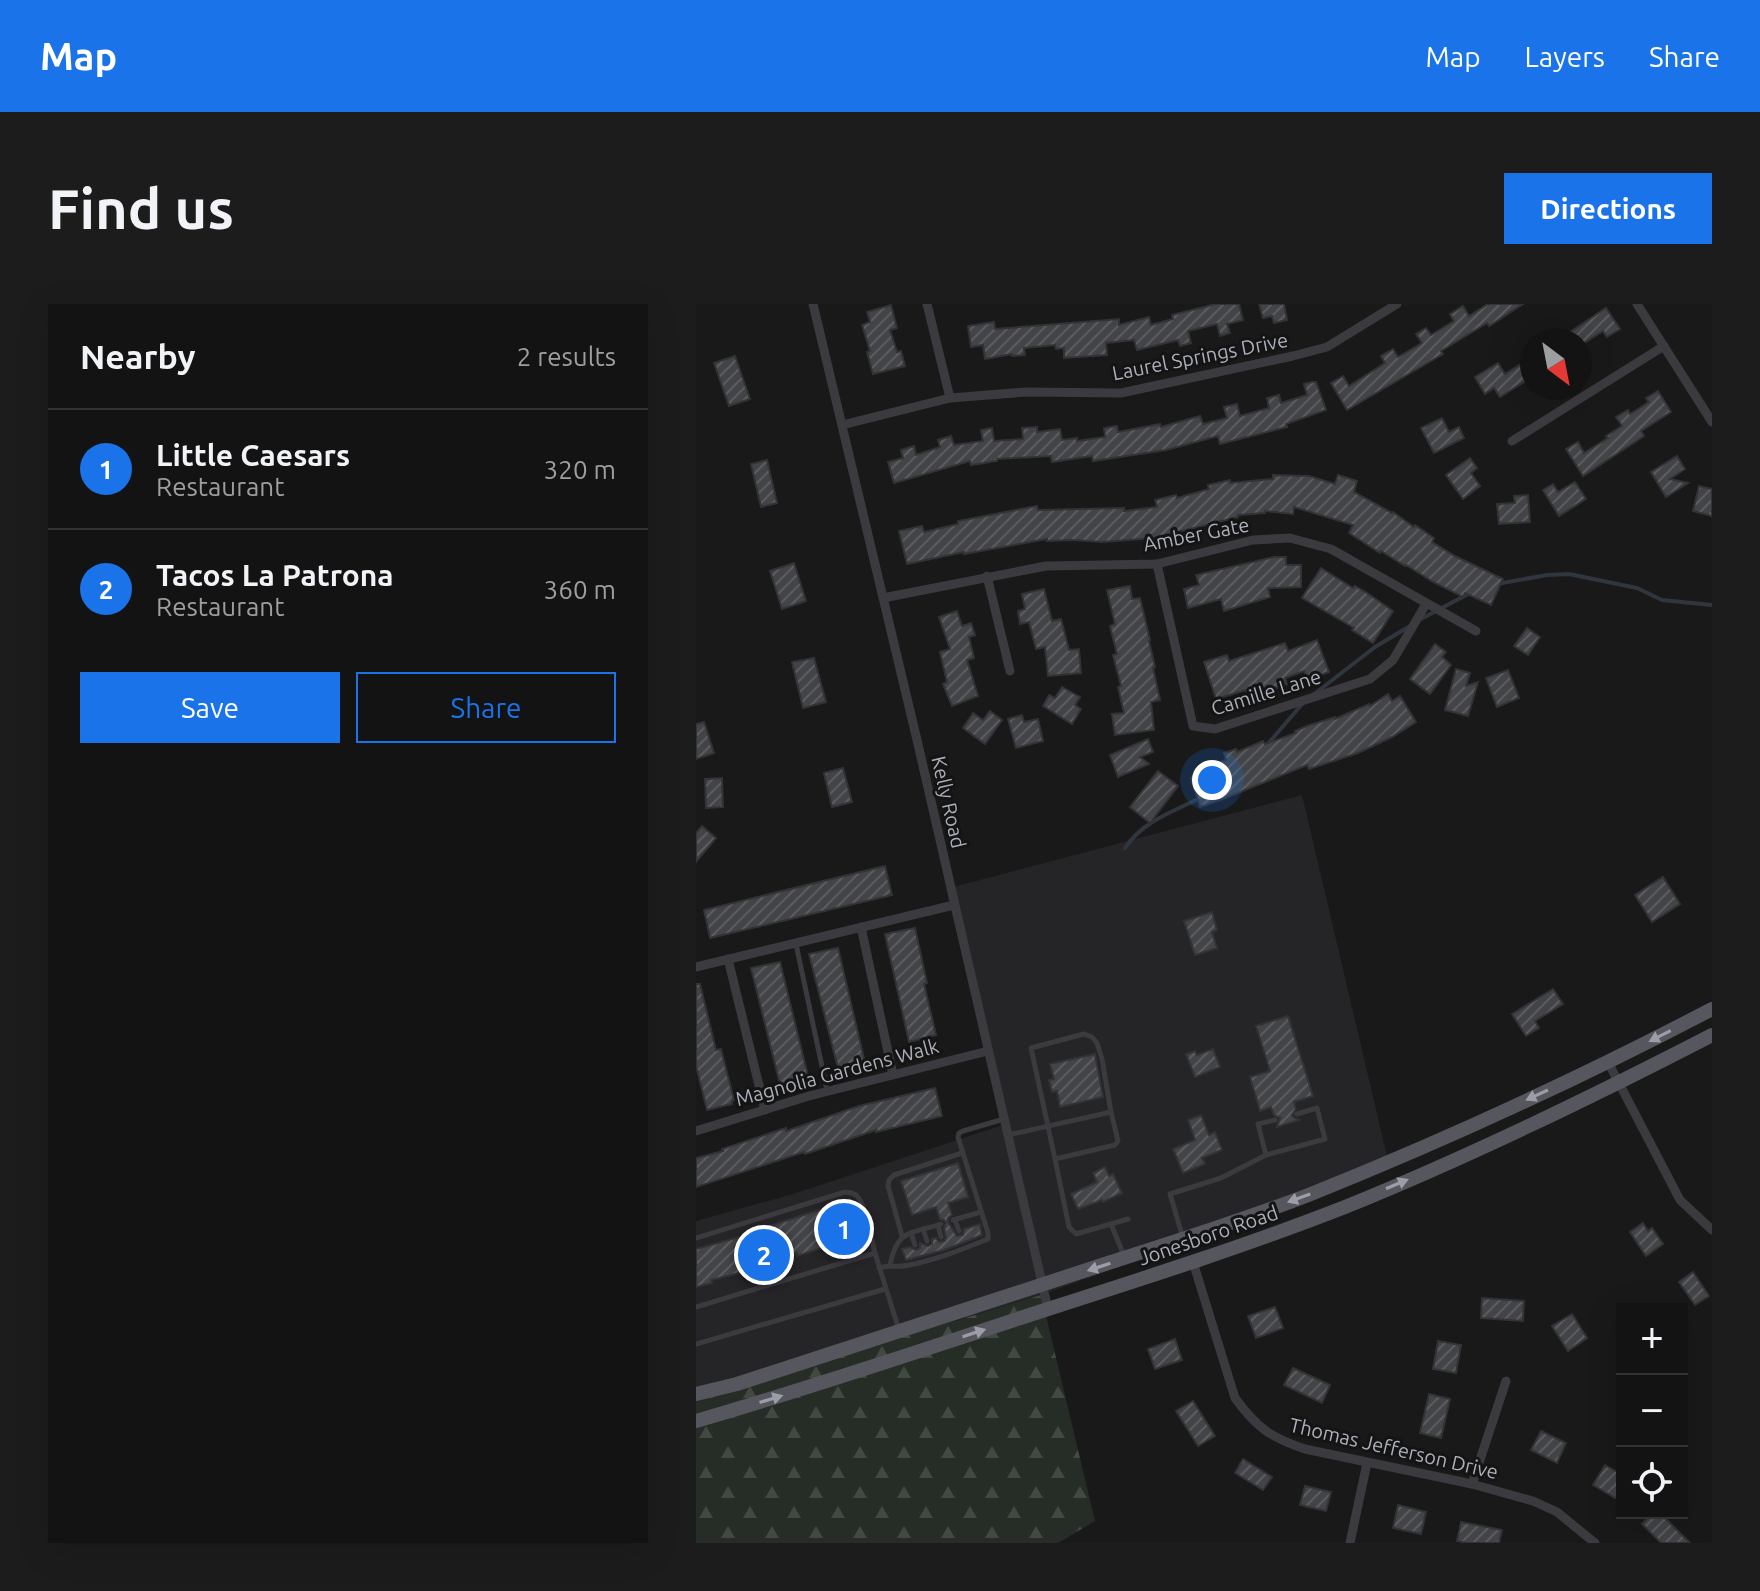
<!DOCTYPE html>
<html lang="en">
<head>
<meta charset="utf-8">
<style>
  :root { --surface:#131314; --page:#1c1c1d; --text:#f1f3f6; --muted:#9d9ea0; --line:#323234; --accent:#1a73e8 }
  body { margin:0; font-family:Ubuntu,sans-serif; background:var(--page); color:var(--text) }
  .controls { position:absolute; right:24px; bottom:24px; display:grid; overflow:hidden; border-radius:0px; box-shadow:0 8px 32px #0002 }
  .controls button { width:72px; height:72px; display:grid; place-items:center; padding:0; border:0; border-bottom:2px solid var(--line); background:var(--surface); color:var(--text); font:40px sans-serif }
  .compass { position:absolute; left:824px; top:24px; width:72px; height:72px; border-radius:50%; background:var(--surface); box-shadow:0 8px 32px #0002; rotate:148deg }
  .you { position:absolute; left:516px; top:476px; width:28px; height:28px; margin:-20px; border:6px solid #fff; border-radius:50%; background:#1a73e8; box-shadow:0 0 0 12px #1a73e833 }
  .badge { display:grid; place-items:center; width:52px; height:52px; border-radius:50%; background:var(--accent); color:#fff; font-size:26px; font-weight:700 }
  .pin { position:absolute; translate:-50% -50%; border:4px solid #fff; box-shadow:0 2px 8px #0006 }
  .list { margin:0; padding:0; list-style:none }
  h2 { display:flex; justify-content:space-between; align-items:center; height:104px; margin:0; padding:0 32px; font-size:34px }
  h2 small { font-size:26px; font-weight:400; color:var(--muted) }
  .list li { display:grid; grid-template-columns:52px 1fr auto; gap:24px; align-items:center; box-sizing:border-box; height:120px; padding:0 32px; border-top:2px solid var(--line) }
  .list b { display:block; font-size:30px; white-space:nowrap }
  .list p { margin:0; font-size:26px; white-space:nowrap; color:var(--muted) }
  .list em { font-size:26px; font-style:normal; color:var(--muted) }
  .actions { display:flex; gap:16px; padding:24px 32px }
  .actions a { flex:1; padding:18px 0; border:2px solid var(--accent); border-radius:0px; text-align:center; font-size:28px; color:var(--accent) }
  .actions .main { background:var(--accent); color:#fff }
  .icon { flex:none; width:44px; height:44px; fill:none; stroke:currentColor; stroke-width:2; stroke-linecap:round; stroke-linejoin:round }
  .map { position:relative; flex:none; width:1016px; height:1239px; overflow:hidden; border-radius:0px }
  header { display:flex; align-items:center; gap:48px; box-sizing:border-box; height:112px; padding:0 40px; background:var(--accent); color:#fff }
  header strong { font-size:38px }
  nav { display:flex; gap:44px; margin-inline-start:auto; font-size:28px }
  .intro { display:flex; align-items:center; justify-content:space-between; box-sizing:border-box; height:192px; padding:0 48px }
  h1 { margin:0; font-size:56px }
  .button { padding:20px 36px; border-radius:0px; background:var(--accent); color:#fff; font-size:28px; font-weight:700 }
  main { display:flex; gap:48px; padding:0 48px }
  aside { flex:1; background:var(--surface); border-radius:0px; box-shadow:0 8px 32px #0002 }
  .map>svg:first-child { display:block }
</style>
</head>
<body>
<header>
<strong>Map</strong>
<nav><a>Map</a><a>Layers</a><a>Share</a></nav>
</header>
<div class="intro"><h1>Find us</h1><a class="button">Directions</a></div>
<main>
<aside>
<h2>Nearby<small>2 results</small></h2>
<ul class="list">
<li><span class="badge">1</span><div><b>Little Caesars</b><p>Restaurant</p></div><em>320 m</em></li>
<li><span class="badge">2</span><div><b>Tacos La Patrona</b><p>Restaurant</p></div><em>360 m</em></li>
</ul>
<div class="actions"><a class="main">Save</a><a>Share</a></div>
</aside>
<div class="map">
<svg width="1016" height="1239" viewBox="0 0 1016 1239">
  <defs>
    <pattern id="forest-firs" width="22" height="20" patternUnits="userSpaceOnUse" patternTransform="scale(2)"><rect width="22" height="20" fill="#252d26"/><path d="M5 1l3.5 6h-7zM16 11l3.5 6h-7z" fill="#424943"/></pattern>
    <pattern id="building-hatch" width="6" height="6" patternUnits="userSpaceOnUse" patternTransform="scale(2)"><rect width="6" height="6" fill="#434447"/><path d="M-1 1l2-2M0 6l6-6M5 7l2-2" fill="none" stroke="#5b5c5f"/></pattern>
  </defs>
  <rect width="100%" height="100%" fill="#19191a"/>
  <polygon fill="#252527" points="606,491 694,865 345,991 0,1095 0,917 97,890 307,821 250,585"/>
  <polygon fill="url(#forest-firs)" points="345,991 399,1217 362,1239 0,1239 0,1095"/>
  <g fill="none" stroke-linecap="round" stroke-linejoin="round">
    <g stroke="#2f363e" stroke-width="4">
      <polyline points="801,280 851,271 873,270 941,284 966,296 1016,301"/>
      <polyline points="725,315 774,289"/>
      <polyline points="617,391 679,343 714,322"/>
      <polyline points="571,441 607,399"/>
      <path d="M429,544C448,516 477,508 506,493"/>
    </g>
  </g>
  <g fill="url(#building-hatch)" stroke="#333336" stroke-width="2">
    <polygon points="520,0 543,0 547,16 531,20 534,29 524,32 521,20 492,27 495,39 484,42 482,36 441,46 438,36 410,39 411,51 368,54 368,44 360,45 359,41 328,44 329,51 316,52 316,50 289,55 287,41 275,43 272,22 298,18 299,25 423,15 423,21 453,13 455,21 477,15 476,11"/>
    <polygon points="563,0 588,0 591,16 578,19 576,12 567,14"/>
    <polygon points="792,0 827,0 793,22 791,19 745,47 747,50 651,106 635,79 647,72 653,82 689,59 685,52 697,45 702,53 726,39 720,30 730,24 735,31 758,17 754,10 767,2 773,12"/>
    <polygon points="195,1 201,24 194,26 201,48 205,47 209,62 177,70 171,48 174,47 166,21 174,18 171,8"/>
    <polygon points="910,4 924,25 911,33 907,27 884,42 884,36 862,36"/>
    <polygon points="39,52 54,95 33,102 18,59"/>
    <polygon points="836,53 836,73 804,93 798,84 789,90 779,73 802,59 809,70"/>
    <polygon points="616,78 620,78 630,106 590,120 591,123 524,140 522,132 470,146 397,157 396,152 356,158 355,152 301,155 301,157 275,161 274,157 198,179 192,158 207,154 205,146 218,142 220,151 244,143 242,136 255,132 258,141 287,137 285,126 296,124 298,137 327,135 326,124 341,123 341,128 364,125 366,136 381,134 381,137 409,133 408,124 421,122 422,128 464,120 465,123 504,112 507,120 531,114 528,103 541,100 544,112 573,104 571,94 583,91 585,99 611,91 608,80"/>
    <polygon points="962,87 975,108 945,127 948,132 887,172 870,145 882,138 888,149 912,134 910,132 926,122 920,113 932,106 934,110 953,98 950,94"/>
    <polygon points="746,114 753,128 763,123 768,134 738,149 725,124"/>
    <polygon points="981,152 989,165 974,175 992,179 970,193 955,168"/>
    <polygon points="774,154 781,164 775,169 784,182 767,195 750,171"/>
    <polygon points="71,156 81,199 65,203 55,160"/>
    <polygon points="577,171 613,172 639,180 642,171 661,177 658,188 696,209 697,208 718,223 719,221 738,234 736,238 759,252 807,275 795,301 769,289 767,293 737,278 710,261 709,262 685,247 684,249 653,229 657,221 598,203 597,210 569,207 569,209 542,211 542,213 458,234 406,238 377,236 351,237 351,235 268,250 268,248 211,260 203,227 226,222 228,228 262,220 262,217 341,202 342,206 428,204 428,207 461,203 459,196 480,191 481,194 513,185 512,181 534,176 534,179 577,175"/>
    <polygon points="879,178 890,195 863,212 847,186 857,180 862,188"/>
    <polygon points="1003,182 1016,185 1016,212 997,207"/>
    <polygon points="832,191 834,218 803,220 801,200 819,199 818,192"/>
    <polygon points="578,253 590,253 590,261 605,261 605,283 572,284 574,293 528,307 525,295 492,304 488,285 503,281 500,271"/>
    <polygon points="98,259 110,297 86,305 74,267"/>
    <polygon points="625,264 657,284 659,282 671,289 697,307 677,339 656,326 658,324 606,294"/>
    <polygon points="434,282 436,295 444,294 454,336 453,337 459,363 457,364 464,396 455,398 458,426 419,431 416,410 428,409 422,383 425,382 417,351 421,350 414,322 419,320 411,286"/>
    <polygon points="348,285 356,317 365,315 373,346 383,345 385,369 352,372 349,343 340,345 333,318 324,320 322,307 329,305 326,290"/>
    <polygon points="261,307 266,322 275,319 279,331 273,333 278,354 271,356 282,392 256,402 247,380 251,378 244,348 254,345 243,313"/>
    <polygon points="831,324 844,333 832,351 818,342"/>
    <polygon points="621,336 633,368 611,376 608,367 589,374 591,380 579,385 552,393 550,386 520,395 508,358 531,351 533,357 589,339 592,347"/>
    <polygon points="739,340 750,348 746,353 755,361 734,390 714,375"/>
    <polygon points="118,354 130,398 107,404 96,358"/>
    <polygon points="760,365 774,369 770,382 782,378 772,412 749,406"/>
    <polygon points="812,366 823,394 801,403 790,374"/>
    <polygon points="366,383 384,393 379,401 385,405 376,420 347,402 353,391 359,394"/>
    <polygon points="692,390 696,397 704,392 720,418 696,433 662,449 613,465 611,461 527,495 504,503 495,474 505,471 504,465 530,456 528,449 540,445 541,448 567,437 569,440 600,429 599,427 611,422 639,413 639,415 673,400 674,402"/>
    <polygon points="294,407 306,416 289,440 267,424 277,409 287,416"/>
    <polygon points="326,411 328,418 342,415 347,437 320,444 312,415"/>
    <polygon points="8,418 18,449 0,455 0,420"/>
    <polygon points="452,435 457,448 444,453 453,460 422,473 414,451"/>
    <polygon points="147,464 156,498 136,503 128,469"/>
    <polygon points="462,467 482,482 454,519 434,503"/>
    <polygon points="26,474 27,503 10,504 9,475"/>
    <polygon points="6,522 20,534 0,558 0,529"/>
    <polygon points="189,562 196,591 14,634 8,606"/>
    <polygon points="967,573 984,600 956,618 939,591"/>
    <polygon points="516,608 521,626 516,628 521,644 499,651 488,617"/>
    <polygon points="219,624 231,679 228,680 240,731 213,738 189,630"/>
    <polygon points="142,644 170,763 143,768 113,650"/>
    <polygon points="84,658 113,776 85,784 55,664"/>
    <polygon points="0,680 4,680 20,746 25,745 38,796 36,797 36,800 11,806 0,762"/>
    <polygon points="857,685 867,700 839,717 843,724 830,732 816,710"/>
    <polygon points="592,712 617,792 598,798 600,805 596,811 598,814 603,816 581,823 584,814 578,811 575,803 564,807 554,773 574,767 560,722"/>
    <polygon points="517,745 524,763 499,773 490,750 499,747 501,751"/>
    <polygon points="399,750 407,793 364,803 361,787 356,788 353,776 358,775 354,760"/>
    <polygon points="239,784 246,812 180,828 180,826 109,850 108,848 0,883 0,854 27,847 26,845 90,824 90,827 163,802"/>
    <polygon points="505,811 513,831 519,828 526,846 506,854 509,860 487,869 477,845 499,836 492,816"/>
    <polygon points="262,859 272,893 252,899 256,911 252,914 252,918 261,932 267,931 268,925 284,920 286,931 248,946 210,956 206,945 214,943 220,946 224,944 224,939 232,942 236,940 236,935 240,934 243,938 248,937 250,934 248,924 250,919 248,916 244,915 240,903 216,911 205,877"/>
    <polygon points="409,863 413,872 417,870 426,889 407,898 406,896 382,905 375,890 401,878 397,869"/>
    <polygon points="154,896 166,934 133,945 132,942 101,952 101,949 48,968 15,976 16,979 0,983 0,945 58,929 58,927"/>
    <polygon points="947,919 952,927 956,924 967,940 950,952 934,928"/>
    <polygon points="997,968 1013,992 999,1001 983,978"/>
    <polygon points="786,994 828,997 827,1017 785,1014"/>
    <polygon points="579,1003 587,1024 560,1034 552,1012"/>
    <polygon points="876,1010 891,1034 872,1047 856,1022"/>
    <polygon points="479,1035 486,1056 459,1065 452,1045"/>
    <polygon points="742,1037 765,1041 760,1069 737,1065"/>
    <polygon points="597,1064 634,1081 626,1099 588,1081"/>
    <polygon points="733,1090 754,1095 745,1134 724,1129"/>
    <polygon points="497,1097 519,1132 502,1142 480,1107"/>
    <polygon points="845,1127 870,1139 861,1159 835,1146"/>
    <polygon points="547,1155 576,1173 567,1186 539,1169"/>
    <polygon points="909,1161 926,1171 926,1182 919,1194 897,1181"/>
    <polygon points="609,1182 635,1188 630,1207 604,1201"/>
    <polygon points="702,1201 730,1208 725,1230 697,1224"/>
    <polygon points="957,1209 964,1209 994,1239 965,1239 946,1220"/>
    <polygon points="765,1218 806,1226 803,1239 771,1239 761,1237"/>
  </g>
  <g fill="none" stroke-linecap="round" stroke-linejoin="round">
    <g stroke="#3a3a3f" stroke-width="5">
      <polyline points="100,640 131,786"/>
      <polygon points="388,730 396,733 401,739 406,755 415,808 422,837 419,841 359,855 335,744"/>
      <polyline points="312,831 415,808"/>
      <polyline points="570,851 562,820 579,816"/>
      <polyline points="359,855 373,923 380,930 432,915"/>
      <polyline points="257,916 285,908"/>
      <polyline points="259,916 263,927"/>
      <polyline points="415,920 428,952"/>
      <polyline points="242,921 245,933"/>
      <polyline points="227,925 231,937"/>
      <polyline points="215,929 219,941"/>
      <polyline points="206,932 192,882 193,876 198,871 266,849"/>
      <path d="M0,934L149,888C154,889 157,888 161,892C171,903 175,935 179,949"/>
      <polyline points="487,934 474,890 525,874 570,851 629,835 621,804 601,810"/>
      <path d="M194,961C201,925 215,930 245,920"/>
      <path d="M183,964C196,960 201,964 213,961C240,956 267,945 292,935V929L262,833L263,829L267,827L308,815"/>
      <polyline points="0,1003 179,949 203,1026"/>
      <polyline points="0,1040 189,985"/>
    </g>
    <g stroke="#3a3a3f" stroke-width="9">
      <polyline points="117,0 221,436 352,1005"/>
      <polyline points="231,0 254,94"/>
      <polyline points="941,0 1016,118"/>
      <polyline points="146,121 254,94 330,88 425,89 597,52 631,43 701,0"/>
      <polyline points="816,137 968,42"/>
      <polyline points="461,260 497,422 519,425 674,375 697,356 730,300"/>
      <polyline points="291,272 314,367"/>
      <polyline points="187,294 350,262 461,260 557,236 594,234 635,245 780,327"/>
      <polyline points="165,623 197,771"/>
      <polyline points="32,655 69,806"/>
      <polyline points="0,663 258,601"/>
      <polyline points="912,758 984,896 1016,926"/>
      <polyline points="0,827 113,792 292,747"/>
      <path d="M497,958L539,1094C561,1124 574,1133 609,1145L776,1180L837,1197L861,1208L899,1239"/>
      <polyline points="776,1180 810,1077"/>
      <polyline points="654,1239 671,1159"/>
    </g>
    <g stroke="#56575e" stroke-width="14">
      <path d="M0,1090L41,1080C164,1040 287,1001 409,960C478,938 548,916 615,890C752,835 886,773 1016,705"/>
      <path d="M0,1117C118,1083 235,1043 352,1005C452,973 552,941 649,903C775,852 896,793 1016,731"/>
    </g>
  </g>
  <defs><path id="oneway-solid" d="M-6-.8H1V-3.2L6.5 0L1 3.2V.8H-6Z" transform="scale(2)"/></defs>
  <g fill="#9b9da7">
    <use href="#oneway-solid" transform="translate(964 732) rotate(153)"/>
    <use href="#oneway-solid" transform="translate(841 791) rotate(155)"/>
    <use href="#oneway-solid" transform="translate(701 880) rotate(-23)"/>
    <use href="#oneway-solid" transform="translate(603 894) rotate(160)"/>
    <use href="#oneway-solid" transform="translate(403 963) rotate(162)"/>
    <use href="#oneway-solid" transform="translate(278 1029) rotate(-18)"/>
    <use href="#oneway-solid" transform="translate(75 1095) rotate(-17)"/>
  </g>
  <g text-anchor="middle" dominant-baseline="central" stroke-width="6" stroke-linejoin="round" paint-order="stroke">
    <g font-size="20" fill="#acafb9" stroke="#141415">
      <text transform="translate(504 52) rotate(-11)">Laurel Springs Drive</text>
      <text transform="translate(500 230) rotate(-11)">Amber Gate</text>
      <text transform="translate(570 388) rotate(-17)">Camille Lane</text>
      <text transform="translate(253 498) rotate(77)">Kelly Road</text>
      <text transform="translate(141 768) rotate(-15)">Magnolia Gardens Walk</text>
      <text transform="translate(512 931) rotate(-19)">Jonesboro Road</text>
      <text transform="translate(698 1144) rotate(13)">Thomas Jefferson Drive</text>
    </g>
  </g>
</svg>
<div class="controls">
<button>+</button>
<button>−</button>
<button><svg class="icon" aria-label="locate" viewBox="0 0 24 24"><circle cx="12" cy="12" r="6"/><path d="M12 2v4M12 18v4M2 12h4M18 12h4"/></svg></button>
</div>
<svg class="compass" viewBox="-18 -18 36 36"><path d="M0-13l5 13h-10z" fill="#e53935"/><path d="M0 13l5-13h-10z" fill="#9d9ea0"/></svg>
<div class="you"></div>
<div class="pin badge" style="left:148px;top:925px">1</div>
<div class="pin badge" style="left:68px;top:951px">2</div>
</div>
</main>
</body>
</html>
